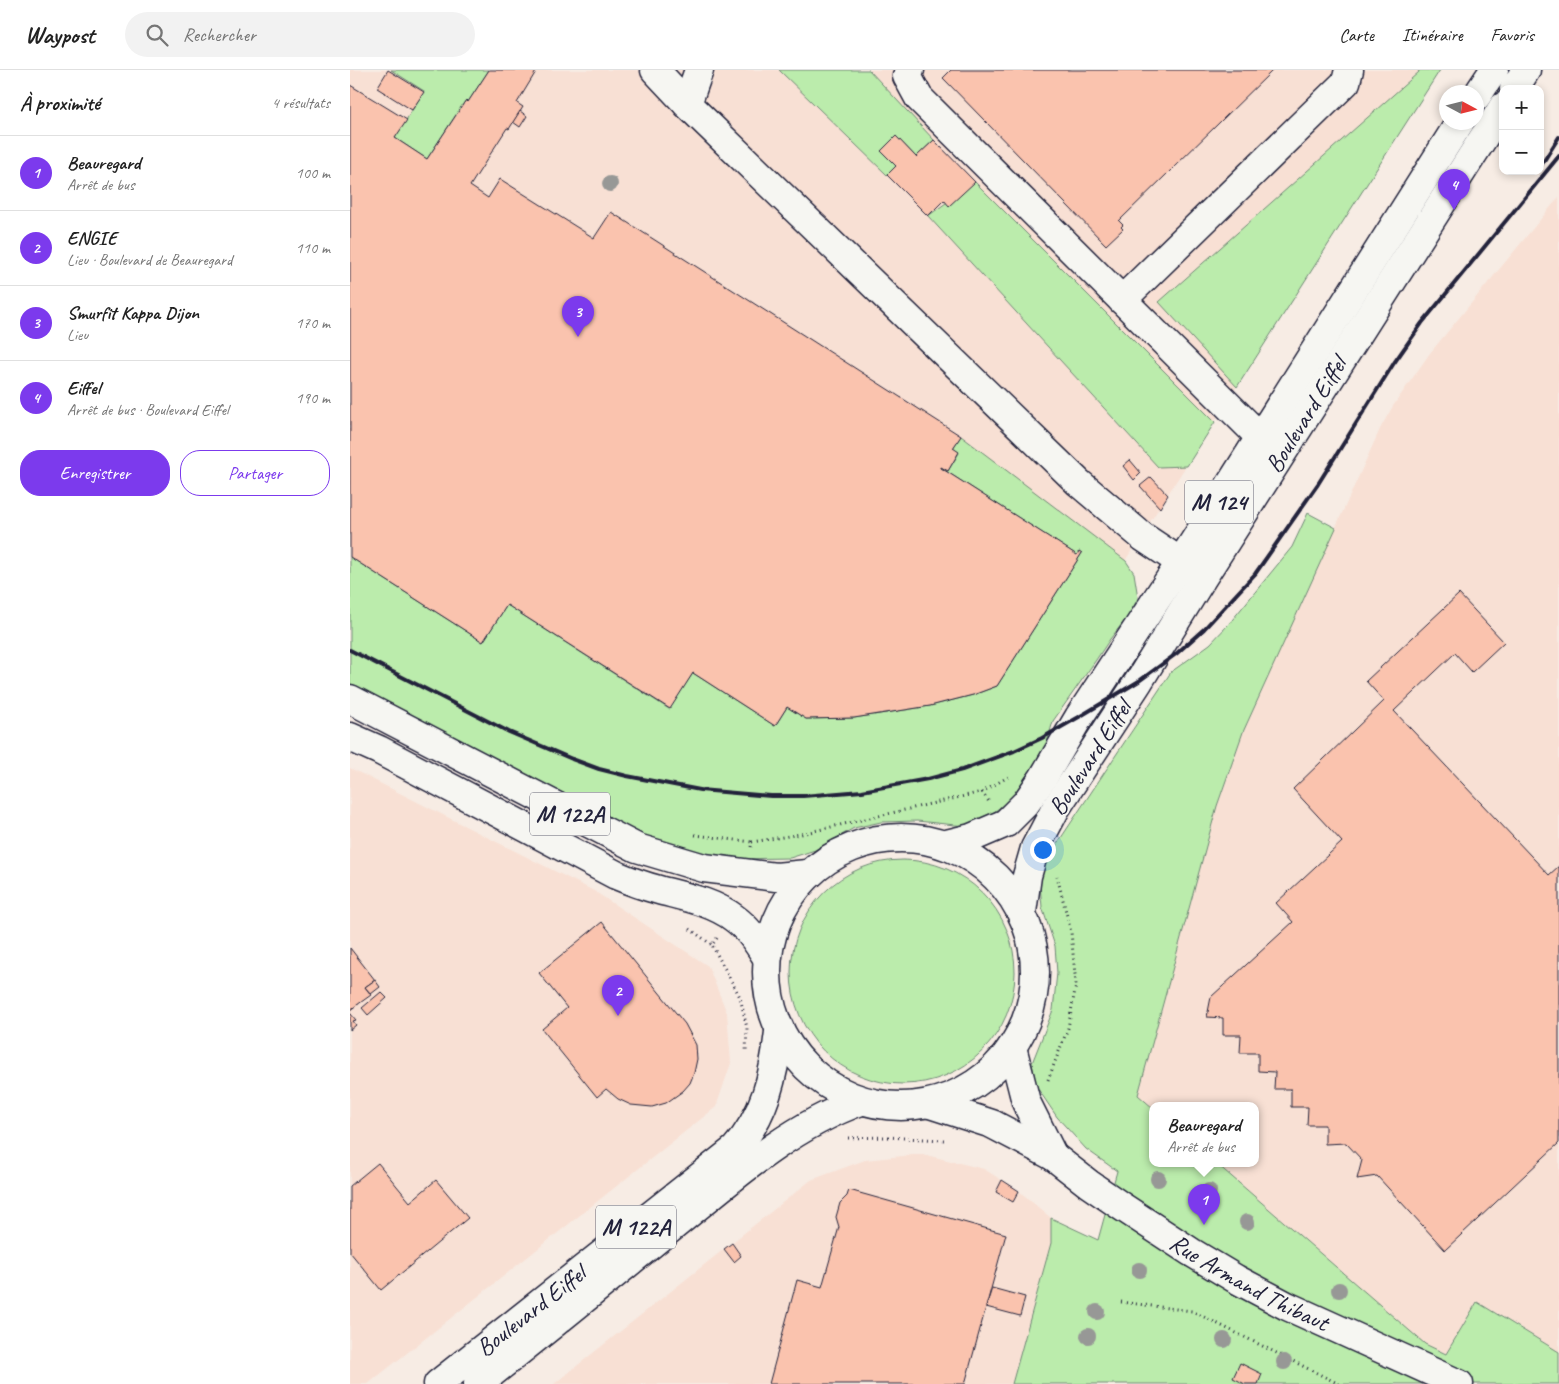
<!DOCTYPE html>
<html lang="fr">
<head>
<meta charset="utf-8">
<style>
  :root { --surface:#fff; --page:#f2f2f2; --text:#222; --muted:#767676; --line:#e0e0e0; --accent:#7c3aed }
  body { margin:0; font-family:Caveat,sans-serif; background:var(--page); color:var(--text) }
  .controls { position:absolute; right:15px; top:15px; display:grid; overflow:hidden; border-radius:10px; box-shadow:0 2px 8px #0003 }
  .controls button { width:45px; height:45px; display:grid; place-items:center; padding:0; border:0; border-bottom:1px solid var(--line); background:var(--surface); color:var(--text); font:25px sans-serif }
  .compass { position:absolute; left:1089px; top:15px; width:45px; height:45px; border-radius:50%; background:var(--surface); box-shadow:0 2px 8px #0003; rotate:97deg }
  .you { position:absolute; left:692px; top:779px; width:18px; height:18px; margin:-12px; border:4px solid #fff; border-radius:50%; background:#1a73e8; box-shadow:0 0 0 8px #1a73e833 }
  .badge { display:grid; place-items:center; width:32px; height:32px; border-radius:50%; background:var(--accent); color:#fff; font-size:16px; font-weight:700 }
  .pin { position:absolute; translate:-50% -41px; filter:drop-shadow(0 1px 2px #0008) }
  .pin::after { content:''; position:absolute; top:26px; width:18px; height:15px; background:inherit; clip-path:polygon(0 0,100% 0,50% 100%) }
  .popup { position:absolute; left:799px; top:1032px; width:110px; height:65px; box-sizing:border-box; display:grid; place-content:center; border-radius:10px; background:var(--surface); filter:drop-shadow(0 1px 4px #0005); font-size:16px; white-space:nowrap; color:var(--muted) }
  .popup b { font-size:19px; color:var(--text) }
  .popup::after { content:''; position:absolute; left:50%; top:100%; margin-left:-10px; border:10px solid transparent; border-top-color:var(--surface) }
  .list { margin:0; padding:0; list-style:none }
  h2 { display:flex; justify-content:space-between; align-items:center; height:65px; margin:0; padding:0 20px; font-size:21px }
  h2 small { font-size:16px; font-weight:400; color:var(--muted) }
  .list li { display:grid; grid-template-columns:32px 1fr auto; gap:15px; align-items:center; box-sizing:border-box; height:75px; padding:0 20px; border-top:1px solid var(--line) }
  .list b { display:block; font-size:19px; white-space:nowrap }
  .list p { margin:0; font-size:16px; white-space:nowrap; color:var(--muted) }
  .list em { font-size:16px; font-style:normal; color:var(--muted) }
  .actions { display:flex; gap:10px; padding:15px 20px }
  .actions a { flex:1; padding:11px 0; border:1px solid var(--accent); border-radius:20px; text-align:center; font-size:18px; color:var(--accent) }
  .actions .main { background:var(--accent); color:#fff }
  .icon { flex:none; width:28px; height:28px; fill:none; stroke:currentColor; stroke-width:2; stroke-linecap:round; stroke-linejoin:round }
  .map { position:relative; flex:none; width:1209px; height:1314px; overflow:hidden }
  header { display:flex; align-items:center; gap:30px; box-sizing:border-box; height:70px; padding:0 25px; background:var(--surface); border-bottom:1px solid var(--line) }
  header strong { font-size:24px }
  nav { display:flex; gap:28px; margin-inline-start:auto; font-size:18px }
  .search { width:350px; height:45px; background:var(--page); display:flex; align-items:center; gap:12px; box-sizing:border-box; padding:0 18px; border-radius:28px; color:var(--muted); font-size:19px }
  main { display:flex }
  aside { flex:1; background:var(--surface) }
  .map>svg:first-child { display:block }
</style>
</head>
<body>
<header>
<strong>Waypost</strong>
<div class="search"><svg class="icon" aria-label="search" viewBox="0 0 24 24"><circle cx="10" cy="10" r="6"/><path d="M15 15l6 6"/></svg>Rechercher</div>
<nav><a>Carte</a><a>Itinéraire</a><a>Favoris</a></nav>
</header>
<main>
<aside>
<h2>À proximité<small>4 résultats</small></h2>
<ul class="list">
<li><span class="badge">1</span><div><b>Beauregard</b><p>Arrêt de bus</p></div><em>100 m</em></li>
<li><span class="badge">2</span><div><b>ENGIE</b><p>Lieu · Boulevard de Beauregard</p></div><em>110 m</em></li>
<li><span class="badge">3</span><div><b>Smurfit Kappa Dijon</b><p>Lieu</p></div><em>170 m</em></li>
<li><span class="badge">4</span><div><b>Eiffel</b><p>Arrêt de bus · Boulevard Eiffel</p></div><em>190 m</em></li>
</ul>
<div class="actions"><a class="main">Enregistrer</a><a>Partager</a></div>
</aside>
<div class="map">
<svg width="1209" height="1314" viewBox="0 0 1209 1314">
  <rect width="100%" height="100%" fill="#f7ece4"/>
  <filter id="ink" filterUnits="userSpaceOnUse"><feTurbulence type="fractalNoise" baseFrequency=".02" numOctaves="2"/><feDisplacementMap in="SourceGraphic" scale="10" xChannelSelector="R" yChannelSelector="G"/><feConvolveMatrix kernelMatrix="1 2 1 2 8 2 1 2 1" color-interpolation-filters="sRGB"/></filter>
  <g filter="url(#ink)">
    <g fill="#f8e0d4">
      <polygon points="0,0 1090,0 673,650 383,697 304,682 0,547"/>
      <polygon points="1209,127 1209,1282 1127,1232 1097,1284 1075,1274 867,1094 905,1094 905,1036 803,1036 803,1038 788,1025 867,736 893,662 1031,357 1043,336 1080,283"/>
      <polygon points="0,698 244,821 358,896 377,943 381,993 366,1037 18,1314 0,1314"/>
      <polygon points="572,1084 634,1099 669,1121 701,1148 701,1173 662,1314 204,1314 461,1110 515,1090"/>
    </g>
    <g fill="#bbecac" stroke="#6e8774">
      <polygon points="41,0 139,0 118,32 115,31 77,89 45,68 74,21"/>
      <polygon points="429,0 519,0 584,70 566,87 546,66 531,81 546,96 537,105"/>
      <polygon points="1068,0 1090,0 887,317 809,232 1069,2"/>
      <polygon points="625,112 865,352 837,396 808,397 578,146"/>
      <polygon points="611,366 776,491 784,503 788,528 780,544 760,569 746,590 703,651 691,694 678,715 634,750 615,756 567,751 531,752 504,758 465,780 440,788 380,789 339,783 272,759 258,745 164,699 0,614 0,487 133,572 157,535 319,639 343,603 425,656 437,637 456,649 504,648 580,636 623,625 647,616 732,483 729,481 727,485 591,398 591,397 598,401 609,383 603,378"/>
      <polygon points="958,443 986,458 893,662 867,736 788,1025 803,1038 803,1094 867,1094 1075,1274 1096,1284 1127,1232 1209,1282 1209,1314 662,1314 701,1173 701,1148 748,1170 767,1101 736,1079 707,1047 686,1016 682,993 703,940 707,903 705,876 692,837 690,815 695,792 821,602 860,574 878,555 942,477"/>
      <circle cx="553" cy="902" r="112"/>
    </g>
    <g fill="#fac3ae" stroke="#22223b">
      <polygon points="38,0 74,22 62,40 27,18"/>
      <polygon points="139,0 187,0 167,33 173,37 159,59 157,58 120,116 138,128 150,109 244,168 261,142 611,366 603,378 609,382 598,401 591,397 591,398 727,485 729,481 732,483 647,616 623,625 580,636 504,648 456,649 437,637 425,656 343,603 320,639 157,535 133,572 0,487 0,15 57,50 45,68 77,89 116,30 118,32"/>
      <polygon points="601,0 923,0 769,151 773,155 771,157 773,159 756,175 593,8"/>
      <polygon points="170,41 177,46 170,57 163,52"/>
      <polygon points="546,66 566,87 584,70 625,112 599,136 594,130 578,146 537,105 546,96 531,81"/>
      <polygon points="780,390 791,403 784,410 773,396"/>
      <polygon points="801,407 818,425 810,438 790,416"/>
      <polygon points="1109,524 1154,572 1122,602 1105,583 1044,641 1199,805 1209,796 1209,1073 1095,1180 1027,1106 1007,1109 1012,1090 996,1073 975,1074 975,1055 957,1055 958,1037 941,1037 941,1019 924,1019 925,1002 908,1001 908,983 890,983 891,965 873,965 873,948 857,947 861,927 943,852 926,833 992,772 943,719 1034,631 1016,611"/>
      <polygon points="252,852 335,954 346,975 347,989 344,1003 340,1013 333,1021 316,1033 302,1037 281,1035 268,1029 256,1019 247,1027 192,959 217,938 189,903"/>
      <polygon points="0,878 25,910 15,917 21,925 0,940"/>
      <polygon points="25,910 30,917 21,924 15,917"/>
      <polygon points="31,922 37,928 18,945 12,938"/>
      <polygon points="0,943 6,950 3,951 6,955 0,960"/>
      <polygon points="28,1093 60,1132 86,1110 118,1148 31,1220 0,1182 0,1116"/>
      <polygon points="652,1110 669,1121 663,1132 646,1122"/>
      <polygon points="499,1120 656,1164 615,1314 419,1314 447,1210 472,1217 489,1157 486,1147 490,1133 497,1126"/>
      <polygon points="382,1173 391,1186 384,1192 374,1179"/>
      <polygon points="642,1218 675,1227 670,1246 636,1237"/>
      <polygon points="890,1293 912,1304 908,1314 895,1314 883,1308"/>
    </g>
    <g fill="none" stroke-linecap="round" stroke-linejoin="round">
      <g stroke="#22223b" stroke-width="31">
        <g id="minor">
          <polyline points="305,0 337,34"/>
          <polyline points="349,0 337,34 729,413 793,467 850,505"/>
          <polyline points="560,0 557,6 569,28 910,367 929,380"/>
          <polyline points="772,230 996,12 999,0"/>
          <polyline points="662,977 676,1032 703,1086"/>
          <path id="s1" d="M580,1034L642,1054L703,1086L739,1114L771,1136L841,1182L886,1209L937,1236L1109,1314"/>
        </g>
      </g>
      <g stroke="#22223b" stroke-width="31">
        <g id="major">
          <polyline points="1164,19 1176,0"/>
          <polyline points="1126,27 1144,0"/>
          <polyline points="0,629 287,778 354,798 426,807 457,804"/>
          <path d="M0,667L29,680L266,805C280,811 294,816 309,820C335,827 363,832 384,848C398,858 407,872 416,886"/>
          <circle cx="551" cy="902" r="134"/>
          <polyline points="596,774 621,768 656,753 676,733 693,708 729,647 831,492 1110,52"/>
          <polyline points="672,842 677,806 685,778 706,738 789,611 853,507 1153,37"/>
          <path d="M88,1314L385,1079C415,1046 424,1005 429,962"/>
          <path d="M128,1314C193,1263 256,1211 320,1159C379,1111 438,1057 511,1031"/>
        </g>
      </g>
      <g stroke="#22223b" stroke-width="3" stroke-dasharray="1 4" stroke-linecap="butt">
        <polyline points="632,722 639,732"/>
        <polyline points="345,765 402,772"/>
        <polyline points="401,777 402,772 451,764 632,722 658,707"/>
        <polyline points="340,859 362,875"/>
        <polyline points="367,868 362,875 390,927 397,958 396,982"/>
        <polyline points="698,1010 718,958 726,915 721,862 707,806"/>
        <polyline points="498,1068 536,1067 594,1070"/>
        <polyline points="771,1232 842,1241 989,1314"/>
      </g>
      <use href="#minor" stroke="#f6f6f2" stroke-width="28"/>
      <use href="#major" stroke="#f6f6f2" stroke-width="28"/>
      <g stroke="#22223b" stroke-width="4">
        <polyline points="1190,97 1209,67"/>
        <polyline points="0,580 159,662 222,689 249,699 277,706 350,720 421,726 453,726 512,721 578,709 612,700 664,681 692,668 729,647 789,611 826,584 854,559 905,504 968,414 1044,293 1072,253 1209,86"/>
      </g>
    </g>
    <g fill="#979896">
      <circle cx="260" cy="114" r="8"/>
      <circle cx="808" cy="1109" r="8"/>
      <circle cx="859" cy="1121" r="8"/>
      <circle cx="897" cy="1152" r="8"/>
      <circle cx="789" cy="1200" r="8"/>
      <circle cx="989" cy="1220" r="8"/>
      <circle cx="747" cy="1242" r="8"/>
      <circle cx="738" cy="1266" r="8"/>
      <circle cx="874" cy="1270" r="8"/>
      <circle cx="934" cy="1292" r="8"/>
    </g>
  </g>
  <g text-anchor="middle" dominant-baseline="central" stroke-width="4" stroke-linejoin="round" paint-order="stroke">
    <g fill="#f6f6f2" stroke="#626272" stroke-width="1">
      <rect x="835" y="410.5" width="68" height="43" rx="4"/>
      <rect x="180" y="722.5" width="80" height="43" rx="4"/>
      <rect x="246" y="1135.5" width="80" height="43" rx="4"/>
    </g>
    <g font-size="24" font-weight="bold" fill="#22223b">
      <text x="869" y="432">M 124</text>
      <text x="220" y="744">M 122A</text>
      <text x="286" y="1157">M 122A</text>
    </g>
    <g font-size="25" fill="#22223b" stroke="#f6f6f2">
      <text transform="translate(956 345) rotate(-58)">Boulevard Eiffel</text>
      <text transform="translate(740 688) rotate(-57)">Boulevard Eiffel</text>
      <text stroke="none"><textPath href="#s1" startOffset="368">Rue Armand Thibaut</textPath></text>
      <text transform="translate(181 1241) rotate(-38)">Boulevard Eiffel</text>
    </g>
  </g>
</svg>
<div class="controls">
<button>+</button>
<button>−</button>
</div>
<svg class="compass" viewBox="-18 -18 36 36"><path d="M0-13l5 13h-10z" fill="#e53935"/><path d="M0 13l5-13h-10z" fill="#767676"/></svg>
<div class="you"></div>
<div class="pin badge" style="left:854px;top:1155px">1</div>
<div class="popup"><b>Beauregard</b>Arrêt de bus</div>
<div class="pin badge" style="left:268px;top:946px">2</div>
<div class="pin badge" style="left:228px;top:267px">3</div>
<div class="pin badge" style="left:1104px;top:140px">4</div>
</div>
</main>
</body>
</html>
